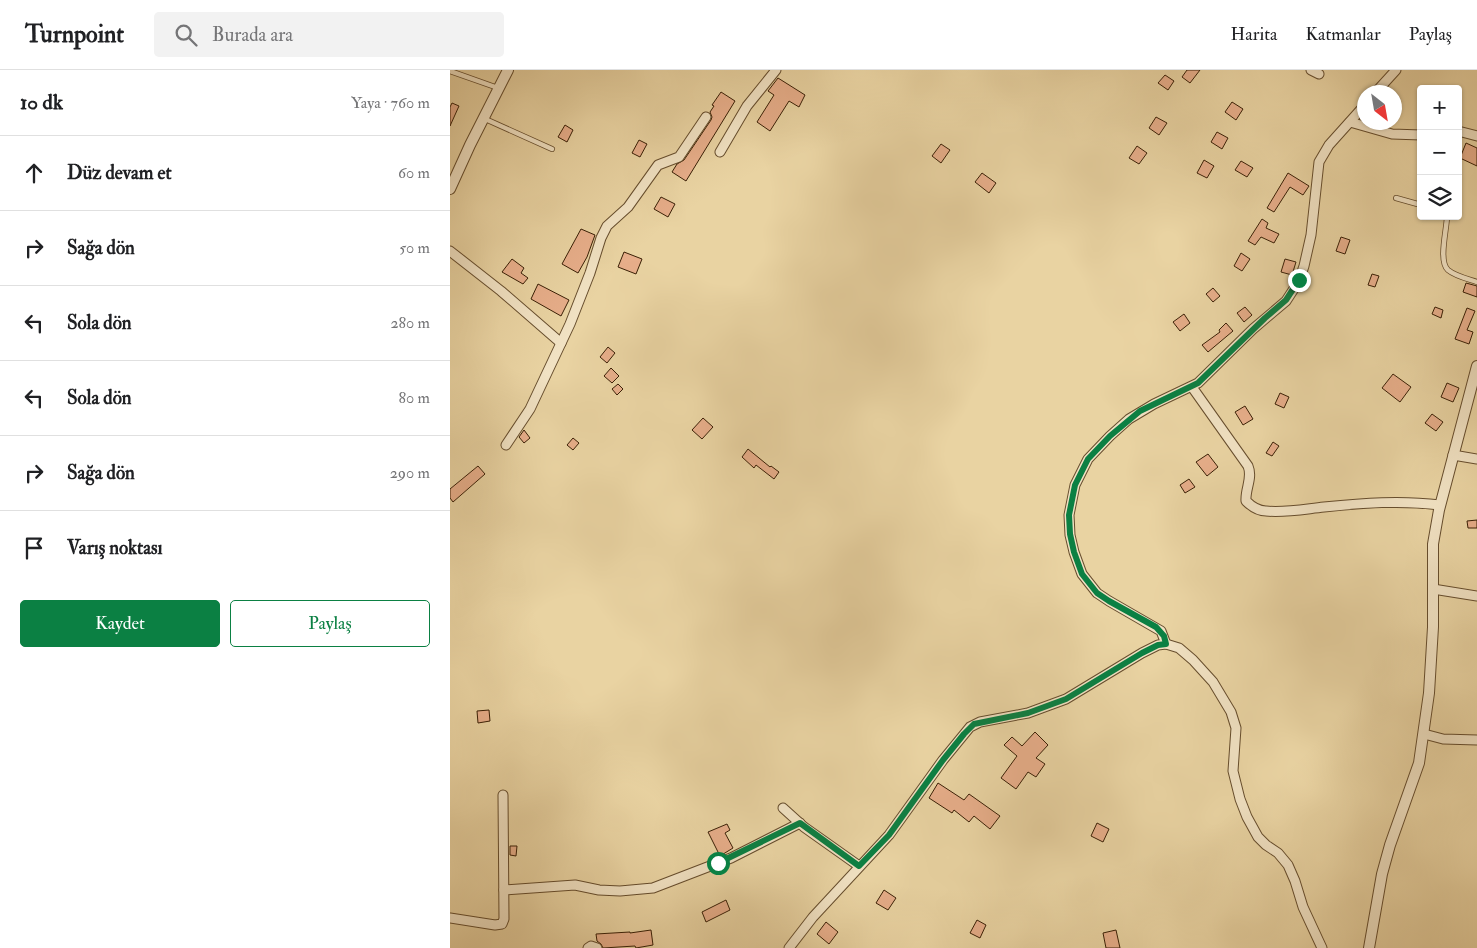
<!DOCTYPE html>
<html lang="tr">
<head>
<meta charset="utf-8">
<style>
  :root { --surface:#fff; --page:#f2f2f2; --text:#202124; --muted:#757577; --line:#e0e0e0; --accent:#0b8043 }
  body { margin:0; font-family:"IM FELL Double Pica",serif; background:var(--page); color:var(--text) }
  .controls { position:absolute; right:15px; top:15px; display:grid; overflow:hidden; border-radius:5px; box-shadow:0 1px 4px #0004 }
  .controls button { width:45px; height:45px; display:grid; place-items:center; padding:0; border:0; border-bottom:1px solid var(--line); background:var(--surface); color:var(--text); font:25px sans-serif }
  .compass { position:absolute; left:907px; top:15px; width:45px; height:45px; border-radius:50%; background:var(--surface); box-shadow:0 1px 4px #0004; rotate:149deg }
  .stop { position:absolute; width:15px; height:15px; margin:-11px; border:4px solid #0b8043; border-radius:50%; background:#fff }
  .stop.end { background:#0b8043; border-color:#fff; box-shadow:0 1px 5px #0008 }
  .list { margin:0; padding:0; list-style:none }
  h2 { display:flex; justify-content:space-between; align-items:center; height:65px; margin:0; padding:0 20px; font-size:21px }
  h2 small { font-size:16px; font-weight:400; color:var(--muted) }
  .list li { display:grid; grid-template-columns:32px 1fr auto; gap:15px; align-items:center; box-sizing:border-box; height:75px; padding:0 20px; border-top:1px solid var(--line) }
  .list b { display:block; font-size:19px; white-space:nowrap }
  .list em { font-size:16px; font-style:normal; color:var(--muted) }
  .actions { display:flex; gap:10px; padding:15px 20px }
  .actions a { flex:1; padding:11px 0; border:1px solid var(--accent); border-radius:5px; text-align:center; font-size:18px; color:var(--accent) }
  .actions .main { background:var(--accent); color:#fff }
  .icon { flex:none; width:28px; height:28px; fill:none; stroke:currentColor; stroke-width:2; stroke-linecap:round; stroke-linejoin:round }
  .map { position:relative; flex:none; width:1027px; height:878px; overflow:hidden }
  header { display:flex; align-items:center; gap:30px; box-sizing:border-box; height:70px; padding:0 25px; background:var(--surface); border-bottom:1px solid var(--line) }
  header strong { font-size:24px }
  nav { display:flex; gap:28px; margin-inline-start:auto; font-size:18px }
  .search { width:350px; height:45px; background:var(--page); display:flex; align-items:center; gap:12px; box-sizing:border-box; padding:0 18px; border-radius:5px; color:var(--muted); font-size:19px }
  main { display:flex }
  aside { flex:1; background:var(--surface) }
  .map>svg:first-child { display:block }
</style>
</head>
<body>
<header>
<strong>Turnpoint</strong>
<div class="search"><svg class="icon" aria-label="search" viewBox="0 0 24 24"><circle cx="10" cy="10" r="6"/><path d="M15 15l6 6"/></svg>Burada ara</div>
<nav><a>Harita</a><a>Katmanlar</a><a>Paylaş</a></nav>
</header>
<main>
<aside>
<h2>10 dk<small>Yaya · 760 m</small></h2>
<ul class="list">
<li><svg class="icon" aria-label="ahead" viewBox="0 0 24 24"><path d="M12 20V5M6 11l6-6 6 6"/></svg><div><b>Düz devam et</b></div><em>60 m</em></li>
<li><svg class="icon" aria-label="right" viewBox="0 0 24 24"><path d="M7 20v-9h11M14 6l5 5-5 5"/></svg><div><b>Sağa dön</b></div><em>50 m</em></li>
<li><svg class="icon" aria-label="left" viewBox="0 0 24 24"><path d="M17 20v-9H6M10 6l-5 5 5 5"/></svg><div><b>Sola dön</b></div><em>280 m</em></li>
<li><svg class="icon" aria-label="left" viewBox="0 0 24 24"><path d="M17 20v-9H6M10 6l-5 5 5 5"/></svg><div><b>Sola dön</b></div><em>80 m</em></li>
<li><svg class="icon" aria-label="right" viewBox="0 0 24 24"><path d="M7 20v-9h11M14 6l5 5-5 5"/></svg><div><b>Sağa dön</b></div><em>290 m</em></li>
<li><svg class="icon" aria-label="arrive" viewBox="0 0 24 24"><path d="M6 21V4h12l-3 4 3 4H6"/></svg><div><b>Varış noktası</b></div></li>
</ul>
<div class="actions"><a class="main">Kaydet</a><a>Paylaş</a></div>
</aside>
<div class="map">
<svg width="1027" height="878" viewBox="0 0 1027 878">
  <rect width="100%" height="100%" fill="#e9d3a2"/>
  <filter id="stains"><feTurbulence type="fractalNoise" baseFrequency=".004" numOctaves="4"/><feColorMatrix values="0 0 0 0 .2 0 0 0 0 .09 0 0 0 0 .02 0 0 0 .5 -.17"/></filter>
  <radialGradient id="worn" r=".72"><stop offset=".6" stop-color="#630" stop-opacity="0"/><stop offset="1" stop-color="#630" stop-opacity=".3"/></radialGradient>
  <g fill="#e7ae8a" stroke="#3a2006">
    <polygon points="737,0 750,0 740,13 732,7"/>
    <polygon points="715,5 724,11 718,20 708,13"/>
    <polygon points="328,8 355,25 349,37 339,31 320,61 307,52 324,25 318,21"/>
    <polygon points="271,22 285,31 236,111 222,102 227,94 234,90 261,50 262,47 260,42 264,36 262,35"/>
    <polygon points="782,32 793,39 786,50 775,42"/>
    <polygon points="2,33 9,36 0,56 0,37"/>
    <polygon points="706,47 717,53 709,65 699,58"/>
    <polygon points="115,55 123,60 117,72 108,67"/>
    <polygon points="767,62 778,68 772,79 761,72"/>
    <polygon points="189,70 197,74 190,87 182,83"/>
    <polygon points="1016,73 1027,78 1027,96 1010,88"/>
    <polygon points="491,74 500,80 491,93 482,86"/>
    <polygon points="687,76 697,83 689,94 679,88"/>
    <polygon points="754,90 764,96 757,108 747,103"/>
    <polygon points="791,91 803,98 797,107 785,100"/>
    <polygon points="532,103 546,113 539,123 525,112"/>
    <polygon points="838,103 859,116 853,125 840,117 824,142 817,138"/>
    <polygon points="211,127 225,134 218,147 204,139"/>
    <polygon points="812,149 818,153 816,158 829,164 824,173 811,167 805,175 798,171"/>
    <polygon points="131,159 145,165 137,187 128,203 112,194"/>
    <polygon points="891,167 900,170 895,184 886,181"/>
    <polygon points="174,182 192,189 186,204 168,197"/>
    <polygon points="791,183 800,189 792,201 784,196"/>
    <polygon points="62,189 74,198 71,203 78,208 73,214 52,202"/>
    <polygon points="835,189 846,192 842,205 831,202"/>
    <polygon points="922,204 929,206 925,217 918,215"/>
    <polygon points="1016,213 1027,216 1027,227 1013,222"/>
    <polygon points="88,214 119,230 111,246 81,229"/>
    <polygon points="763,218 770,226 763,232 756,224"/>
    <polygon points="795,237 802,245 794,252 787,243"/>
    <polygon points="985,237 993,240 991,248 982,244"/>
    <polygon points="1017,238 1025,241 1017,260 1023,262 1019,274 1005,269"/>
    <polygon points="734,244 740,253 730,261 723,252"/>
    <polygon points="776,253 783,261 758,282 752,275 770,262 769,260"/>
    <polygon points="158,277 165,283 157,293 150,287"/>
    <polygon points="161,298 169,306 162,313 154,306"/>
    <polygon points="943,304 961,317 950,332 932,318"/>
    <polygon points="997,313 1009,318 1003,332 991,327"/>
    <polygon points="168,314 173,319 167,325 162,319"/>
    <polygon points="830,323 839,327 834,338 825,334"/>
    <polygon points="795,336 803,349 793,355 785,342"/>
    <polygon points="982,344 993,352 986,361 975,353"/>
    <polygon points="253,348 263,357 252,369 242,360"/>
    <polygon points="74,360 80,368 74,373 69,367"/>
    <polygon points="123,368 129,373 123,380 117,375"/>
    <polygon points="823,372 829,376 822,386 816,383"/>
    <polygon points="298,379 320,397 321,396 329,402 324,409 306,395 304,398 292,387"/>
    <polygon points="758,384 768,397 757,406 746,392"/>
    <polygon points="28,396 35,404 3,432 0,428 0,419"/>
    <polygon points="739,409 745,417 735,423 730,415"/>
    <polygon points="1027,450 1027,458 1018,458 1017,451"/>
    <polygon points="39,640 40,651 28,653 27,641"/>
    <polygon points="585,662 598,675 586,688 595,694 586,707 578,702 566,719 551,708 567,686 554,675 562,667 572,676"/>
    <polygon points="488,713 514,730 519,724 550,746 540,759 524,746 519,752 504,740 502,743 479,728"/>
    <polygon points="647,753 659,759 653,772 641,766"/>
    <polygon points="277,754 280,760 275,763 283,778 270,786 258,762"/>
    <polygon points="60,776 67,776 66,786 60,785"/>
    <polygon points="434,820 446,828 438,840 426,833"/>
    <polygon points="276,830 280,840 256,852 252,842"/>
    <polygon points="527,850 536,855 530,868 520,863"/>
    <polygon points="376,852 388,862 379,874 367,864"/>
    <polygon points="201,860 203,875 186,878 185,876 153,878 151,874 147,871 146,864 180,862 180,863"/>
    <polygon points="666,860 670,878 656,878 653,863"/>
  </g>
  <g fill="none" stroke-linecap="round" stroke-linejoin="round">
    <g stroke="#664d2d" stroke-width="6">
      <g id="service">
        <polyline points="0,1 48,18"/>
        <polyline points="33,48 102,79"/>
        <polyline points="946,128 971,135"/>
        <path d="M997,146C997,159 988,191 998,200C1005,206 1018,209 1027,212"/>
      </g>
    </g>
    <g stroke="#664d2d" stroke-width="11">
      <g id="minor">
        <polyline points="861,0 869,4"/>
        <polyline points="926,22 946,0"/>
        <polyline points="900,52 942,64 971,65"/>
        <polyline points="1008,61 1027,66"/>
        <polyline points="270,82 297,36 326,0"/>
        <polyline points="0,181 51,221 111,273"/>
        <path d="M742,317L798,396C803,408 795,419 796,431C802,437 808,441 816,441C835,443 855,439 874,437C913,433 951,430 990,435"/>
        <polyline points="56,375 80,339 120,254 140,203 151,168 157,156 178,137 208,95 229,87 256,47"/>
        <polyline points="1003,385 1027,389"/>
        <polyline points="983,519 1027,526"/>
        <polyline points="716,574 711,561 659,531 647,523 632,504 624,482 620,465 619,445 625,415 638,389 660,366 679,349 704,334 748,313 803,259 836,231 849,211 854,196 861,165 869,92 879,75 914,36"/>
        <polyline points="974,664 993,669 1027,670"/>
        <polyline points="333,738 354,757 409,796"/>
        <polyline points="54,820 125,815 149,820 170,821 203,818 281,788 350,753"/>
        <polyline points="0,848 45,855 52,854 54,849 53,725"/>
        <polyline points="138,878 141,876 147,878"/>
        <polyline points="339,878 363,847 439,765 493,690 520,657 530,652 578,643 616,629 692,583 708,575 716,574 729,578 743,590 763,612 781,642 786,658 783,701 790,729 797,747 808,767 816,775 828,783 838,795 845,811 853,837 872,878"/>
      </g>
    </g>
    <g stroke="#664d2d" stroke-width="12">
      <g id="tertiary">
        <polyline points="0,119 20,75 58,0"/>
        <polyline points="919,878 932,804 940,775 969,693 979,623 983,557 983,474 989,440 1027,296"/>
      </g>
    </g>
    <use href="#service" stroke="#f1e2c3" stroke-width="4.5"/>
    <use href="#minor" stroke="#f1e2c3" stroke-width="9"/>
    <use href="#tertiary" stroke="#f1e2c3" stroke-width="10"/>
  </g>
  <g fill="none" stroke-linecap="round" stroke-linejoin="round">
    <polyline stroke="#0b8043" stroke-width="6" points="268,793 350,753 409,796 439,765 493,690 514,664 524,654 578,643 616,629 692,583 708,575 716,574 714,566 706,557 659,531 647,523 632,504 624,482 620,464 619,445 625,415 638,389 660,366 690,341 748,313 815,248 836,230 849,210"/>
  </g>
  <rect width="100%" height="100%" filter="url(#stains)"/>
  <rect width="100%" height="100%" fill="url(#worn)"/>
</svg>
<div class="controls">
<button>+</button>
<button>−</button>
<button><svg class="icon" aria-label="layers" viewBox="0 0 24 24"><path d="M12 4l9 5-9 5-9-5zM3 14l9 5 9-5"/></svg></button>
</div>
<svg class="compass" viewBox="-18 -18 36 36"><path d="M0-13l5 13h-10z" fill="#e53935"/><path d="M0 13l5-13h-10z" fill="#757577"/></svg>
<div class="stop" style="left:268px;top:793px"></div>
<div class="stop end" style="left:849px;top:210px"></div>
</div>
</main>
</body>
</html>
